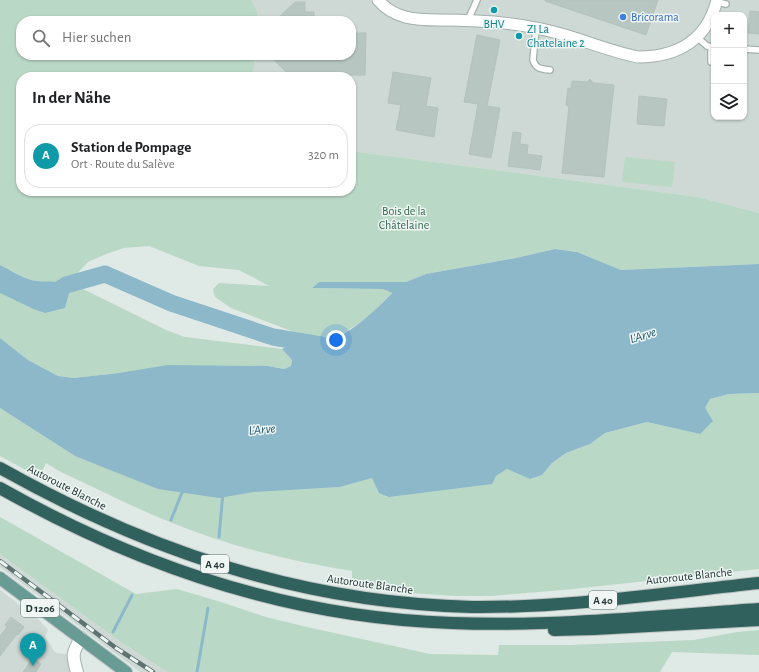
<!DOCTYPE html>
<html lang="de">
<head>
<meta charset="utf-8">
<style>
  :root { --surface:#fff; --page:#f2f2f2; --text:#202124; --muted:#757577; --line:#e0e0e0; --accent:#1a73e8 }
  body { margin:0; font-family:"Alegreya Sans",sans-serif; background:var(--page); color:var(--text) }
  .controls { position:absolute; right:12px; top:12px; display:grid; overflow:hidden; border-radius:8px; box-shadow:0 1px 3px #0004 }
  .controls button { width:36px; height:36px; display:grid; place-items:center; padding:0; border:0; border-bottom:1px solid var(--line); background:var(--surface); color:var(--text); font:20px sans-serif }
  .you { position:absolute; left:336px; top:340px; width:14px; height:14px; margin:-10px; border:3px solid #fff; border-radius:50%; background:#1a73e8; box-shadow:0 0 0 6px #1a73e833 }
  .badge { display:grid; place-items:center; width:26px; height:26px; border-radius:50%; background:var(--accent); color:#fff; font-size:13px; font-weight:700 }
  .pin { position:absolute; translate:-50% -33px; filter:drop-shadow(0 1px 2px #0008) }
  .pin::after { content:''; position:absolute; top:21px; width:14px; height:12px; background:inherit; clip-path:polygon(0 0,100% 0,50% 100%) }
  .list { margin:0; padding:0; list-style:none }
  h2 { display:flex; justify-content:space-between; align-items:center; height:52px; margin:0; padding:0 16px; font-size:17px }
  h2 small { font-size:13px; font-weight:400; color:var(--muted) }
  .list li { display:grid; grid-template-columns:26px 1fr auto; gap:12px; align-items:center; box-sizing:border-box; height:64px; margin:0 8px 8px; padding:0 8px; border:1px solid var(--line); border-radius:16px }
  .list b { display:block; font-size:15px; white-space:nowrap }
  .list p { margin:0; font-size:13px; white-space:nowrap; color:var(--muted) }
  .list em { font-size:13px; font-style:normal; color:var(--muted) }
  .icon { flex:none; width:22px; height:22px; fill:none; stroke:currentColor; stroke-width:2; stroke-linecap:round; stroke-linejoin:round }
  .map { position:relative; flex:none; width:759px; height:672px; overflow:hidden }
  .search { position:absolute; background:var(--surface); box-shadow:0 1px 3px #0004; left:16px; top:16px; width:340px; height:44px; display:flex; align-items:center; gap:10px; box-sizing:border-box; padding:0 14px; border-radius:16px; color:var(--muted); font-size:15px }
  .panel { position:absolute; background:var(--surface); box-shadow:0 1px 3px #0004; left:16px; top:72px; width:340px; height:124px; border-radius:16px }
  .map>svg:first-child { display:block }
</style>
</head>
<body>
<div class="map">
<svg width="759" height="672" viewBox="0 0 759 672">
  <rect width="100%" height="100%" fill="#dfe9e6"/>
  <g fill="#ced9d5" fill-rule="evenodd">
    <path d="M251,0H759V213L698,197L351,151V77H253L255,55H351V21H257V11ZM714,15H744V117H714Z"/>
    <polygon points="0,554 122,643 167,672 140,672 0,567"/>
    <polygon points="0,590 38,619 48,630 45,637 54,651 57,653 66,654 71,672 0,672"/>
  </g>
  <g fill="#bad8c6">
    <polygon points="0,0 251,0 257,11 257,21 21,21 21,55 255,55 253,77 21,77 21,191 351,191 351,151 698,197 759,213 759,264 621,270 577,252 555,249 516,258 426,274 406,282 319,282 312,288 383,289 392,293 368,317 338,337 322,341 307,337 231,308 215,297 213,289 219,283 269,286 239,270 199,266 149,246 124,248 106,254 88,262 72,279 61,282 43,282 29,280 0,265"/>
    <polygon points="625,157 675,162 672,187 622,182"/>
    <polygon points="77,286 166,330 185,337 282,349 292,360 291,366 284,369 268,366 119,373 74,378 58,376 28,360 0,338 0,293 33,309 65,308 70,290"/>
    <path d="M759,393V569L563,590L491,596H457L392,592L352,586V571C290,561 228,546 170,522C132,507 96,488 59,471L46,463L40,476L24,469L0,456V408L75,456L239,493L292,489L340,487L372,478L496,476L507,469L530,479L542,475L552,463L566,453L590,444L605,433L647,422L700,434L705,408L710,399L729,394Z"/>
    <polygon points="0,517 136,594 177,589 221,602 266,617 307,627 430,654 498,655 499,645 570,645 694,640 737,632 759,630 759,655 672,652 660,672 167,672 122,643 0,554"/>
  </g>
  <g fill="#8cb8ca">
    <path d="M555,249L577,252L621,270L759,264V393L729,394L710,399L705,408L713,421L700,434L647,422L605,433L590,444L566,453L552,463L542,475L530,479L507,469L496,476L492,484L389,497L379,493L372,478L340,487L254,492L219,498L158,489L75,456L0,408V338L28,360L58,376L74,378L119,373L168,365L268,366L284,369L291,366L292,360L282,349L307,337C312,338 317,341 322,341C343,342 378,308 392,293L383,289L312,288L319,282H406L426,274L516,258Z"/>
    <path d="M0,265C9,269 19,276 28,279C43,285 60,276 70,290L65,308L45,313L33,309L0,293Z"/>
  </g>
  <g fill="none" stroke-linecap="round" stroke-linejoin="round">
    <g stroke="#8cb8ca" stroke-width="3">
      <polyline points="171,520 183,490"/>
      <polyline points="219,537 223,493"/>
      <polyline points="113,632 132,595"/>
      <polyline points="197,672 208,608"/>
    </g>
    <polyline stroke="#8cb8ca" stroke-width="17" points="46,294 51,295 66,285 105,274 171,303 273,337 321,345"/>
  </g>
  <g fill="#b8c6c2" stroke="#b3c2bd">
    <polygon points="545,0 658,0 646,35 545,1"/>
    <polygon points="295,2 305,2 305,12 314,12 314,21 275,21"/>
    <polygon points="750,11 759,12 759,34 748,33"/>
    <polygon points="351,33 366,33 365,75 340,75 338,77 291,77 269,55 351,55"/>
    <polygon points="477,35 500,40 487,106 500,108 491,158 469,154 478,104 464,102"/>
    <polygon points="393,72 431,78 426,106 438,108 434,137 396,130 401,105 388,103"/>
    <polygon points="590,79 593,83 614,85 604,177 562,173 569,106 566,105 568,88 571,89 572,81 587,82"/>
    <polygon points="639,96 667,99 664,126 637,124"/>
    <polygon points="513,132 521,133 520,144 528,145 527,154 542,156 540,170 508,166"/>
    <polygon points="11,617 24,627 18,635 17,634 0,656 0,636 7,627 5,625"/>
    <polygon points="33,658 41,664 36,672 23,672"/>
  </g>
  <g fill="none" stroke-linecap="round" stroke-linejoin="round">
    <g stroke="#a3b0ad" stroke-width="8">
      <g id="lane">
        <polyline points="716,2 726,4"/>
        <polyline points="468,20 477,0"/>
        <path d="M536,28L533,60C536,69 541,69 550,70"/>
        <polyline points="697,37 707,46 714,47"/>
        <polyline points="711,47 711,62"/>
        <polyline points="744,49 759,50"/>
      </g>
    </g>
    <g stroke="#a3b0ad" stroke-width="13">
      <path id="street" d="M378,0C394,19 416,20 439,20C472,20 504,21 536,28C571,34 603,50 638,57C678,57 707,40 717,0"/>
    </g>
    <g stroke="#a0b4af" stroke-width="14">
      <path id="secondary" d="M77,672C72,656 72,653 81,638"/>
    </g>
    <g stroke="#bdc3c2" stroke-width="14">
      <polyline id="primary" points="0,578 126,672"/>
    </g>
    <g stroke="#bdc3c2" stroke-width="14">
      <g id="highway">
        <path d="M0,468C148,551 301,603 472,607C566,608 665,593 759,583"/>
        <path d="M0,488C140,567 290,618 452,623C554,627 657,616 759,609"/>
        <polyline points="554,630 594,629 759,620"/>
      </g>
    </g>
    <use href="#lane" stroke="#fff" stroke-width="5.5"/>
    <use href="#street" stroke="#fff" stroke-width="11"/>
    <use href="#secondary" stroke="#fff" stroke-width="12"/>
    <use href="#primary" stroke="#689b94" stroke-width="12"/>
    <use href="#highway" stroke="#31615d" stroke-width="12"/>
    <g stroke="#5c7370" stroke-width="4.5">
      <polyline id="rail" points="0,561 116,648 153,672"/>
    </g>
    <use href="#rail" stroke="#eff6f4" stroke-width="3" stroke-dasharray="9" stroke-linecap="butt"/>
  </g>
  <g fill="#0f9aa8" stroke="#eff6f4" stroke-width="1.5">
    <circle cx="494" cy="10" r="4"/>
    <circle cx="519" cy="36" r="4"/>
  </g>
  <circle fill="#3f7fe0" stroke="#eff6f4" stroke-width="1.5" cx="623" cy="17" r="4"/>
  <g text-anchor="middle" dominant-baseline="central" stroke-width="3" stroke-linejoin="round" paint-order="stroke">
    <g fill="#eff6f4" stroke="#60706e" stroke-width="1">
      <rect x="201" y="555" width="28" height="18" rx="3"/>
      <rect x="589" y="591" width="28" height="18" rx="3"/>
      <rect x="21" y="599" width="38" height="18" rx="3"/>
    </g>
    <g font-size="11" font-weight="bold" fill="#223734">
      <text x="215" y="564">A 40</text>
      <text x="603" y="600">A 40</text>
      <text x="40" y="608">D 1206</text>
    </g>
    <g font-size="12" fill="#366cbe" stroke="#eff6f4" text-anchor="start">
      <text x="631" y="17">Bricorama</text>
    </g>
    <g font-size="12" fill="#0d838f" stroke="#eff6f4">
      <text x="494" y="24">BHV</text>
      <text x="527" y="29" text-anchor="start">ZI La<tspan x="527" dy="14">Chatelaine 2</tspan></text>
    </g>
    <g font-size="12" fill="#306a4e" stroke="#eff6f4">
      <text x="404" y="211">Bois de la<tspan x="404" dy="14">Châtelaine</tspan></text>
    </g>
    <g font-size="12" fill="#223734" stroke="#eff6f4">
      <text transform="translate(67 487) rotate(27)">Autoroute Blanche</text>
      <text transform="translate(689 576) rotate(-6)">Autoroute Blanche</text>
      <text transform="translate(370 584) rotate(8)">Autoroute Blanche</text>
    </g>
    <g font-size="13" font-style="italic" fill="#22576d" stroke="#eff6f4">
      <text transform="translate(643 336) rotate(-17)">L'Arve</text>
      <text transform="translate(262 430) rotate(-5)">L'Arve</text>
    </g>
  </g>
</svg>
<div class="controls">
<button>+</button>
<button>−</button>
<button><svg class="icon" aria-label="layers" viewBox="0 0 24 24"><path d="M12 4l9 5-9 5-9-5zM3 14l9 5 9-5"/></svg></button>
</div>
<div class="you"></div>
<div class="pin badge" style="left:33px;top:666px;background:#0f9aa8">A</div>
<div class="search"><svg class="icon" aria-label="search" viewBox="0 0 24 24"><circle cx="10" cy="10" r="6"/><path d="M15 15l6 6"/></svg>Hier suchen</div>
<section class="panel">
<h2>In der Nähe<small></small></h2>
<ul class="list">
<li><span class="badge" style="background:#0f9aa8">A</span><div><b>Station de Pompage</b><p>Ort · Route du Salève</p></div><em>320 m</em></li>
</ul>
</section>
</div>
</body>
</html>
